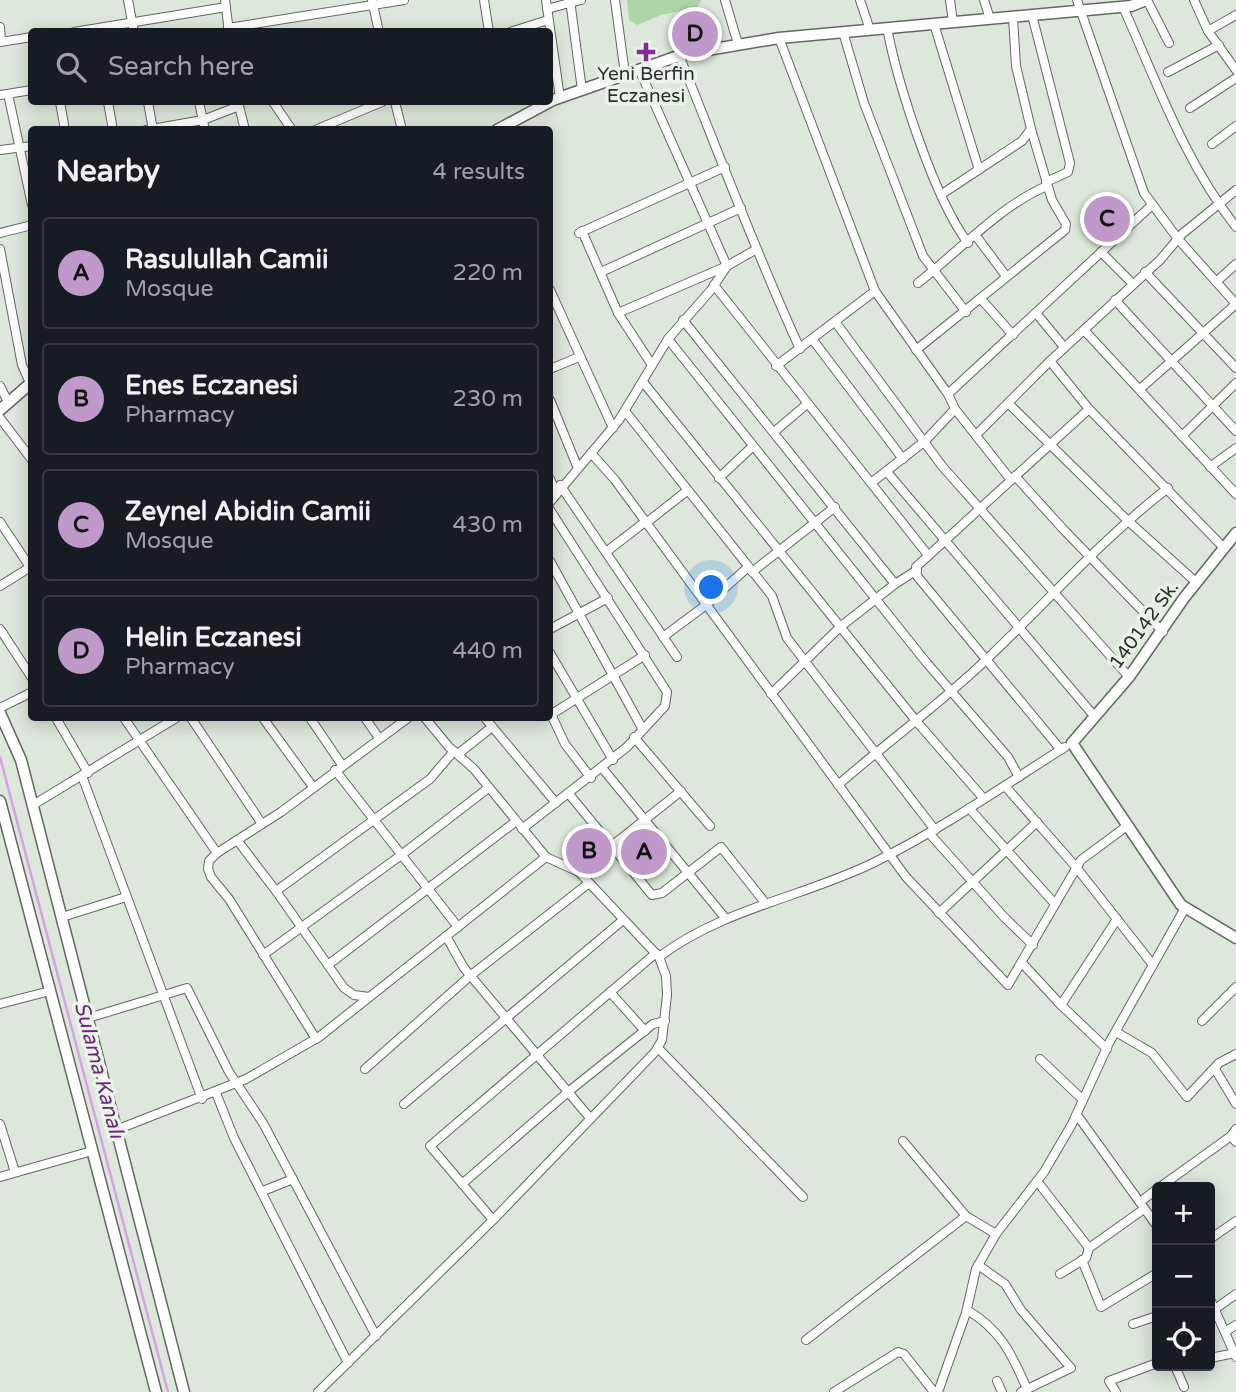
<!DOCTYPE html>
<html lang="en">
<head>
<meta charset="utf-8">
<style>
  :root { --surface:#171b24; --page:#242831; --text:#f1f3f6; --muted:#9ea1a6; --line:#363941; --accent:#c099cb }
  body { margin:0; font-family:"Varela Round",sans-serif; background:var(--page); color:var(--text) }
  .controls { position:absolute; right:21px; bottom:21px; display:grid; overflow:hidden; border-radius:7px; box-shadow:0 4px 18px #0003 }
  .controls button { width:63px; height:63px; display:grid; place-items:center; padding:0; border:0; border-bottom:2px solid var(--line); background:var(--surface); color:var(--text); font:35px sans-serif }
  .you { position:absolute; left:712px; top:588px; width:24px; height:24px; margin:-18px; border:5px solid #fff; border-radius:50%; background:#1a73e8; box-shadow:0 0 0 10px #1a73e833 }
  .badge { display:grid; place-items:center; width:46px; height:46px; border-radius:50%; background:var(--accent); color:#111; font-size:23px; font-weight:700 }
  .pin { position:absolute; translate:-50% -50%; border:4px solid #fff; box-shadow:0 2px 7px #0006 }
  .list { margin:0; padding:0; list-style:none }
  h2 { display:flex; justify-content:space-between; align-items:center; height:91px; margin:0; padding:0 28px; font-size:30px }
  h2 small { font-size:23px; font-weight:400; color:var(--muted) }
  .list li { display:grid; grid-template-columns:46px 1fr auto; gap:21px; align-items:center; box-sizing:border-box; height:112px; margin:0 14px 14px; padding:0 14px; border:2px solid var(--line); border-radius:7px }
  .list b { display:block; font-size:26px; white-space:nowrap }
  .list p { margin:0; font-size:23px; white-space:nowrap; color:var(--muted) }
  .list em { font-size:23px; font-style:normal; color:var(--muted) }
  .icon { flex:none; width:38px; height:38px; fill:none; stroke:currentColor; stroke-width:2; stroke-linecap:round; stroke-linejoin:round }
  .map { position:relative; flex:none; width:1236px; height:1392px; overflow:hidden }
  .search { position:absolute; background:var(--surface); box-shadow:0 4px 18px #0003; left:28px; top:28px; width:525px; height:77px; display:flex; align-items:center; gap:18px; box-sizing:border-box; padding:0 24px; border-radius:7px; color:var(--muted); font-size:26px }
  .panel { position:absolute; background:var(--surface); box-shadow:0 4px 18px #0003; left:28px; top:126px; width:525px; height:595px; border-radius:7px }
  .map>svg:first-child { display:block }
</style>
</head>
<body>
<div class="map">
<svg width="1236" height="1392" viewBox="0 0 1236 1392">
  <rect width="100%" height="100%" fill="#dde7db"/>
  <polygon fill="#aed5a7" points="627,0 701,0 701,1 696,8 661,15 637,25 629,20"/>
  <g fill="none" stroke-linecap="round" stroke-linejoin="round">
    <polyline stroke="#d99fe7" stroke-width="2.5" points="0,757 168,1392"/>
    <g stroke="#616a5f" stroke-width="10">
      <g id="street">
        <polyline points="128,0 134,32"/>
        <polyline points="225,0 229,32"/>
        <polyline points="372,0 379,32"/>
        <polyline points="484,0 489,32"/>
        <polyline points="546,0 560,98"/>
        <polyline points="570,0 582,90"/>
        <polyline points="615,0 625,74"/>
        <polyline points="725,0 738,44"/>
        <polyline points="860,0 870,30"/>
        <polyline points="950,0 953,22"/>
        <polyline points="984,0 990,19"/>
        <polyline points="1077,0 1144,193 1178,239 1236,304"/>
        <polyline points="1147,0 1169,43"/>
        <polyline points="1194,0 1208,31 1236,70"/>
        <path d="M1123,7C1157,82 1184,161 1236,227"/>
        <polyline points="547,9 581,0"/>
        <polyline points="1032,15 1070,163 1068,172 1046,182"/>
        <polyline points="934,24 979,170"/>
        <polyline points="0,27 1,41"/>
        <polyline points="228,28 404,0"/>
        <path d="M887,28C898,85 934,198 968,243"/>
        <polyline points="1208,31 1236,15"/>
        <polyline points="74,32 226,7"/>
        <polyline points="510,32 548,20"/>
        <polyline points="843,32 864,103 923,256 966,312"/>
        <polyline points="779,38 875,291 948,394 955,409 1011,480"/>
        <polyline points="0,42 32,37"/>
        <path d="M679,55C719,154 756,253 800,349"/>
        <polyline points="1168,72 1219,45"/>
        <polyline points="8,94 32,205"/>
        <polyline points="0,95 32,90"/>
        <polyline points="60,102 65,130"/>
        <polyline points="108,102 113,130"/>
        <polyline points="148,102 153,130"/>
        <polyline points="199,102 205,130"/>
        <polyline points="273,102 292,130"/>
        <polyline points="395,102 402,130"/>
        <polyline points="239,106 245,130"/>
        <polyline points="1190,108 1236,78"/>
        <polyline points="146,130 203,120 239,106 239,102"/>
        <polyline points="315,130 382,102"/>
        <polyline points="1212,144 1236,126"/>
        <polyline points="0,150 32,146"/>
        <polyline points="942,194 1022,141 1031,129 1016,66 1013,17"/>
        <polyline points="582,231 618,313 652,365"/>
        <polyline points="0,233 32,225"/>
        <polyline points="579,233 725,167"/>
        <polyline points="976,236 1006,276"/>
        <polyline points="0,249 22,365 30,383"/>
        <polyline points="1101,252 1132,283"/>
        <polyline points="601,272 741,208"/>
        <polyline points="1145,272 1236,368"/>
        <polyline points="1216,282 1236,264"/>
        <path d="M918,283C958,252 1001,205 1047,186"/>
        <polyline points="714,285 871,483"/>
        <polyline points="550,290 613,428"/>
        <polyline points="981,299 1013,335"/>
        <polyline points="1115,300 1236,431"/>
        <polyline points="618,313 727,266 639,69"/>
        <polyline points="1036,313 1064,347"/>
        <polyline points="683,320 895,584 917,570"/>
        <polyline points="836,323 942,466 1129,677"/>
        <polyline points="1084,330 1236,494"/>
        <polyline points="668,339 926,662 1008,757 1019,777"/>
        <polyline points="813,340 903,459"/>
        <polyline points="916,350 1065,230 1066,224 1052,200 1031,129"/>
        <polyline points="776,366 875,291"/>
        <polyline points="550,369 579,357"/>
        <polyline points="643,382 917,722 984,799"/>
        <polyline points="0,386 8,402"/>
        <polyline points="1140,389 1236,304"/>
        <polyline points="948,394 1152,205"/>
        <polyline points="550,400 577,466"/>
        <polyline points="1008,403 1127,520 1197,583"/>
        <polyline points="625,411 772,596 787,638 935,830"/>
        <polyline points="0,418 32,460"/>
        <polyline points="774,432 807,404"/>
        <polyline points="976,435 1050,361"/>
        <polyline points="1182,436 1236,383"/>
        <polyline points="591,453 615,480 906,877 1008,985 1081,860 1127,826"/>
        <polyline points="1210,467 1236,448"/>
        <polyline points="887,472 1095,717"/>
        <polyline points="1015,476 1064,530 1163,632"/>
        <polyline points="719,478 753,446"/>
        <polyline points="550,479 556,492"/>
        <polyline points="560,485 677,657"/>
        <polyline points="550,502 619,420 668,339 711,290 727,266 755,250"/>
        <polyline points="0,522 32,570"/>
        <polyline points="646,523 688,490"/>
        <polyline points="1223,547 1089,409 1050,361 1160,260 1182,234 1236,190"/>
        <polyline points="606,552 645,522"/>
        <polyline points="928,555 871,483 925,441 955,409"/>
        <polyline points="550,561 642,728"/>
        <polyline points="752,572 835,507"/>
        <polyline points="0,586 32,566"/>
        <polyline points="0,629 32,678"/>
        <polyline points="550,629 608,598"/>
        <polyline points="663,637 706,605 748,567"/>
        <polyline points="550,653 613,760"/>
        <polyline points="771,694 840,627 895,584"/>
        <polyline points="0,708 32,692"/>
        <polyline points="550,712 565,744 591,778"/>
        <polyline points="552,714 645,655"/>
        <polyline points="56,718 88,773"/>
        <polyline points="124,718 217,853 281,812 408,718"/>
        <polyline points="191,718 262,824"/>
        <polyline points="263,718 313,787"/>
        <polyline points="310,718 342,765"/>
        <polyline points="365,718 379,738"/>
        <polyline points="485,718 556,803"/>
        <polyline points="634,737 710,826"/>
        <polyline points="1061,750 917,576 916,567 1089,409"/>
        <polyline points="458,754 492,727"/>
        <polyline points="603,769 726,919"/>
        <polyline points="335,770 458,927"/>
        <polyline points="82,776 202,1099"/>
        <path d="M838,785C888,741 942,703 989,657C1049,600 1103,538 1168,488"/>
        <polyline points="1005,786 1076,867 1153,965"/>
        <polyline points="569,794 652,895 662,893 721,847 766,904"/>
        <polyline points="33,805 176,718"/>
        <polyline points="969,808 1055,904"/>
        <polyline points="522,829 627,747 665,706 667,692 550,510"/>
        <polyline points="929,833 1004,917 1033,945"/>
        <polyline points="237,840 276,891"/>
        <polyline points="217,853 209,861 208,869 211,877 229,899 316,1039"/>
        <polyline points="579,872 681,791"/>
        <polyline points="939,913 1037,822"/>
        <polyline points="62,917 126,897"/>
        <polyline points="446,936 464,968 590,1118"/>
        <polyline points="263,955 400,856 487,789"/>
        <path d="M659,957C722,909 803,897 873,863C940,830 1002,787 1065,747"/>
        <polyline points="1022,963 1061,1005 1117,919"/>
        <polyline points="328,965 515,822"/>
        <polyline points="610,992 645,1031"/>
        <polyline points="369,997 354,995 344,988 276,891 430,779 454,751"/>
        <polyline points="0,1004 50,991"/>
        <polyline points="1061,1005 1107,1049"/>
        <polyline points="88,1018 187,988 229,1072 263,1123 376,1336"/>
        <polyline points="1202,1021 1236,987"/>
        <polyline points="1116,1032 1152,1053 1187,1097 1219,1063 1236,1054"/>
        <polyline points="658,1048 803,1197"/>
        <polyline points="1040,1059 1083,1100"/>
        <polyline points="365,1069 470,976 589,883"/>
        <polyline points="1215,1069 1236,1104"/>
        <polyline points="216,1093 234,1138 348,1363"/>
        <polyline points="404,1104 623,920"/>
        <polyline points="1077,1115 1157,1226"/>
        <polyline points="0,1124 15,1172"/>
        <polyline points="1236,1129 1231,1136 1236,1142"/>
        <polyline points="116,1130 246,1079 319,1037 546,857"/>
        <polyline points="903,1141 966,1216 996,1234"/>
        <polyline points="0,1177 92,1151"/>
        <polyline points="1037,1181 1089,1248"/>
        <polyline points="462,1184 568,1092 653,1024 665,1021"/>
        <polyline points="1160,1187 1231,1136"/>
        <polyline points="263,1191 293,1179"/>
        <polyline points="1140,1202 1157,1189"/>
        <polyline points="493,1220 430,1146 656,953"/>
        <polyline points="1210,1239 1236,1221"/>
        <polyline points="1082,1260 1101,1307 1157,1273"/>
        <polyline points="978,1265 1005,1284 1021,1310 1071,1368 1021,1392"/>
        <polyline points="1060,1274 1086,1258 1089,1248 1144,1209"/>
        <polyline points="1210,1299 1236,1357"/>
        <polyline points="1215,1309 1236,1294"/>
        <path d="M967,1310C1000,1329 1012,1354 1027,1389"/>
        <polyline points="1133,1324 1157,1316"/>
        <polyline points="1226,1331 1236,1325"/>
        <polyline points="806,1340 966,1216"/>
        <polyline points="1210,1358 1236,1353"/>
        <polyline points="1175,1366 1184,1387"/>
        <polyline points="997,1381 1002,1392"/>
        <polyline points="318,1392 493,1220 655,1052 662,1040 667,995 666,976 659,957 579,872 546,857 474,769 449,747 425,718"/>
        <polyline points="834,1392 898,1352 904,1354 934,1392"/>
        <polyline points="938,1392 966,1313 976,1269 996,1234 1044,1172 1072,1124 1109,1043 1185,908"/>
        <polyline points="1116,1392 1109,1381 1157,1363"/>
      </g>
    </g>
    <g stroke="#616a5f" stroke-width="13">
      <g id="secondary">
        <polyline points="497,130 553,100 684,54 779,38 1131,6 1146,0"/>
        <polyline points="0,410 32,382"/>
        <polyline points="1236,533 1184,598 1129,677 1072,743 1181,905 1236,938"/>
        <polyline points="0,713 21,760 184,1392"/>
        <polyline points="0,801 156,1392"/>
      </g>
    </g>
    <use href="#street" stroke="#fff" stroke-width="8"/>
    <use href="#secondary" stroke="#fff" stroke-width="10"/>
  </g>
  <path fill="#842b97" stroke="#eaf4e8" stroke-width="2.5" d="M642.5 41.5h7v7h7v7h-7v7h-7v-7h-7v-7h7z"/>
  <g text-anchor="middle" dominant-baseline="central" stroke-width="7" stroke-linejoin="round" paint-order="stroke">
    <g font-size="19" fill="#2b2f2b" stroke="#eaf4e8">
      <text x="646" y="74">Yeni Berfin<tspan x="646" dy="22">Eczanesi</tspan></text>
    </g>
    <g font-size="19" fill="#2b2f2b" stroke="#eaf4e8">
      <text transform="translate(1144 625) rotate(-54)">140142 Sk.</text>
    </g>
    <g font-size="21" font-style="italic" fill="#6d287c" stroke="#eaf4e8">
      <text transform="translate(99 1070) rotate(75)">Sulama Kanalı</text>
    </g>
  </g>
</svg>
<div class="controls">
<button>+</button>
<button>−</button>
<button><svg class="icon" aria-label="locate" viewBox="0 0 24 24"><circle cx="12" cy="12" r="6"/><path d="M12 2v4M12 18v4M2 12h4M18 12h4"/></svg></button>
</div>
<div class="you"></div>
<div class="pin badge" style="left:644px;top:852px">A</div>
<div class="pin badge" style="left:589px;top:851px">B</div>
<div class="pin badge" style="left:1107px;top:219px">C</div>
<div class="pin badge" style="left:695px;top:34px">D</div>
<div class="search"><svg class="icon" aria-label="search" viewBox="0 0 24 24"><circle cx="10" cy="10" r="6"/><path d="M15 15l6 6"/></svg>Search here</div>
<section class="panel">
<h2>Nearby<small>4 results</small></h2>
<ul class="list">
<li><span class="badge">A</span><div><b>Rasulullah Camii</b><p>Mosque</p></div><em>220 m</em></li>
<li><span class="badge">B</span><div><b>Enes Eczanesi</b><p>Pharmacy</p></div><em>230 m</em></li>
<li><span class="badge">C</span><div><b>Zeynel Abidin Camii</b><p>Mosque</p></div><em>430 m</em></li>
<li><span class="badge">D</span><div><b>Helin Eczanesi</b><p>Pharmacy</p></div><em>440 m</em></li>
</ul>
</section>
</div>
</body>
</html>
